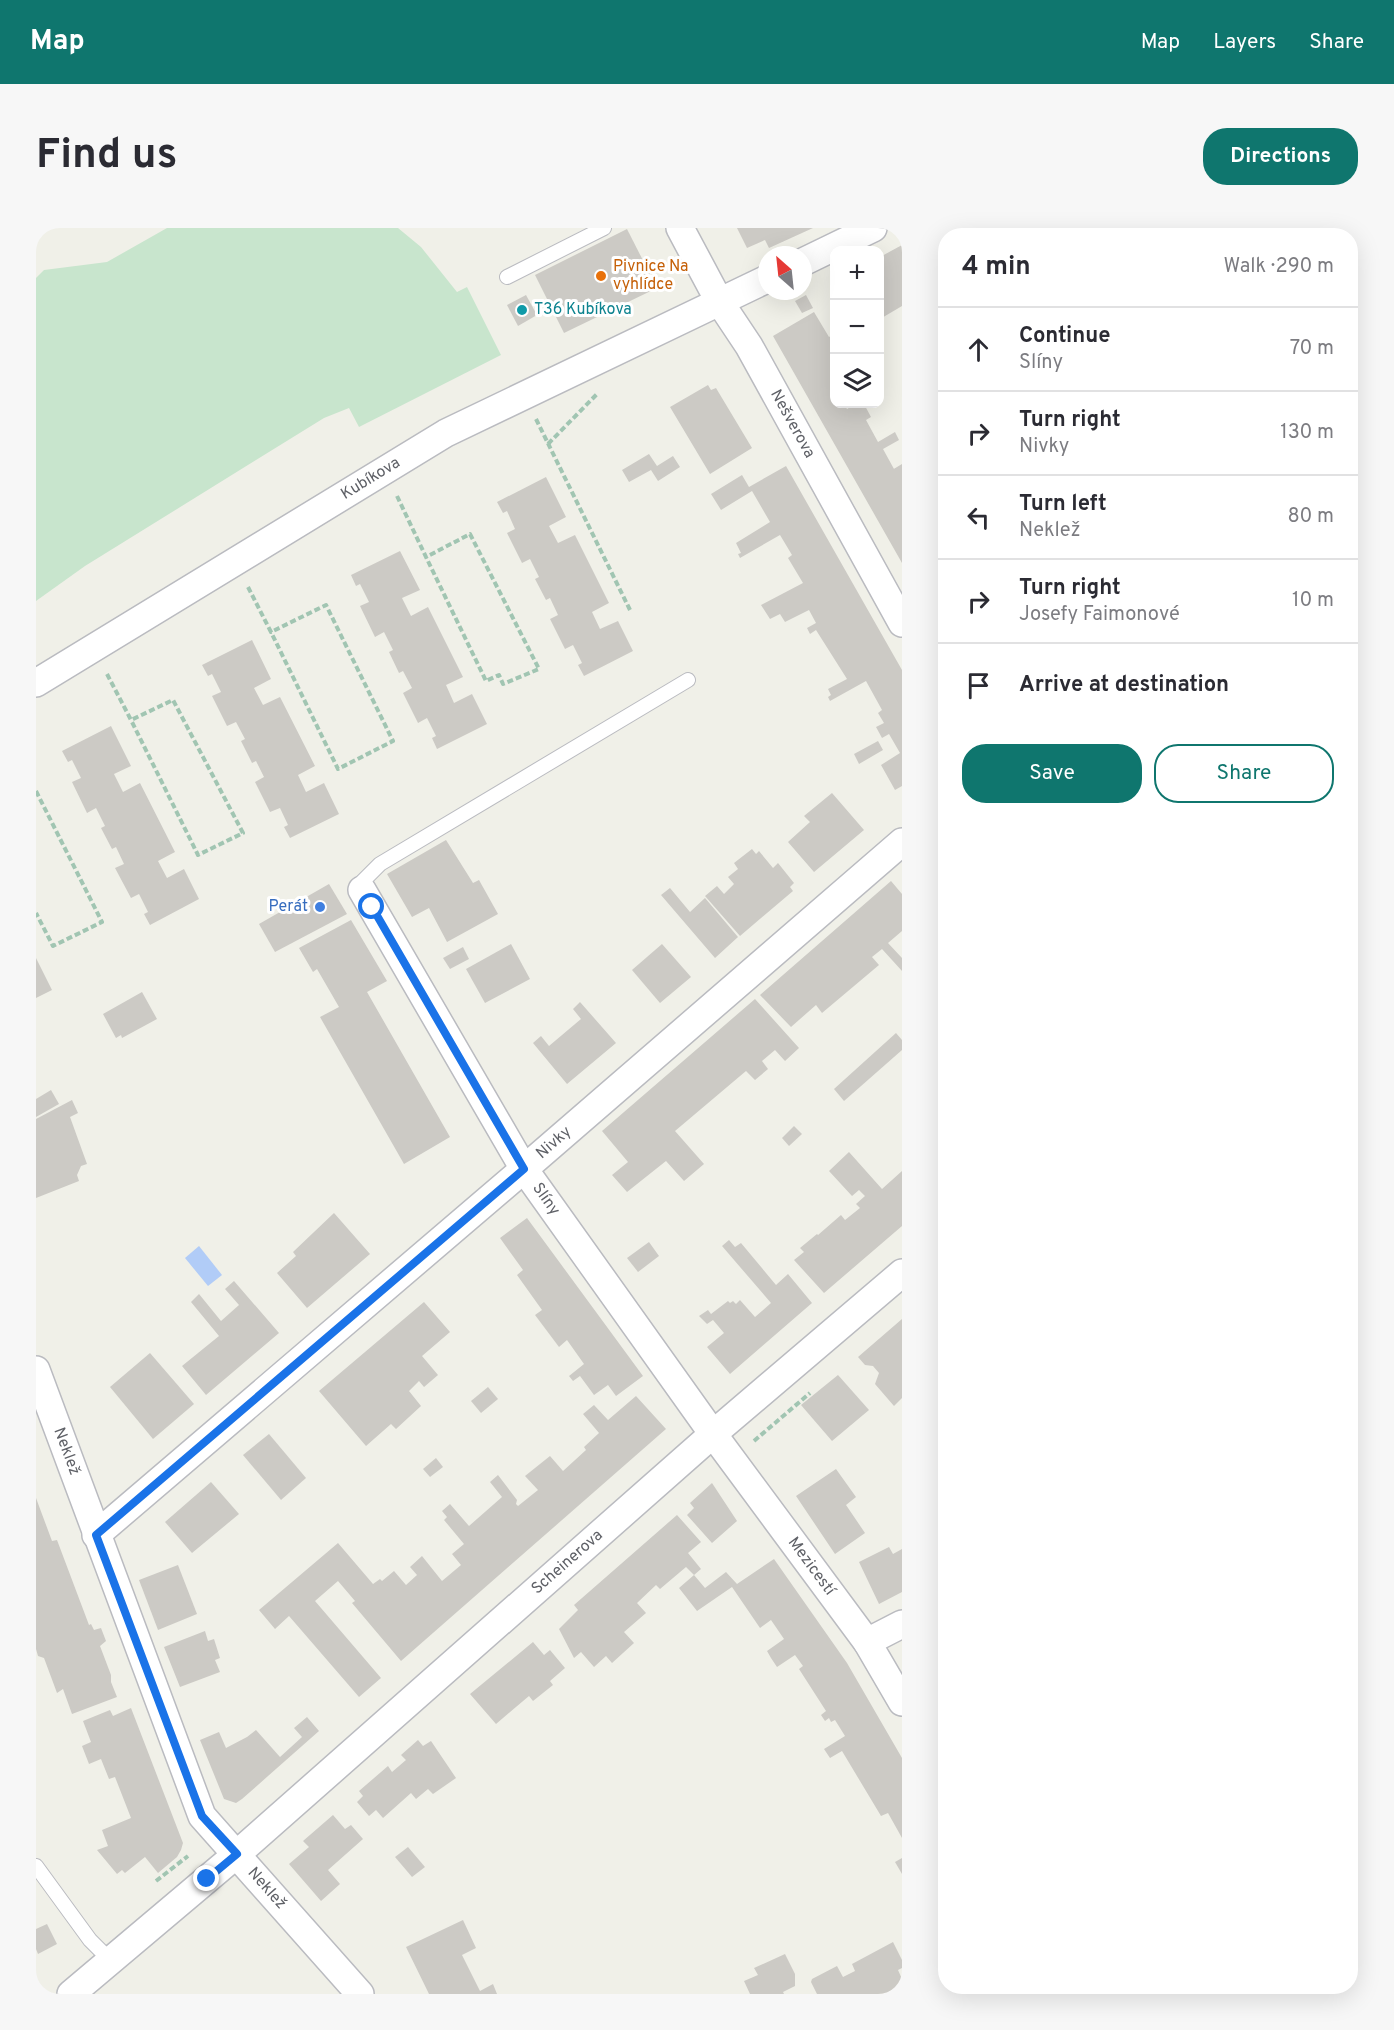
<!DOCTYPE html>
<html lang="en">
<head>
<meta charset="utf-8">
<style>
  :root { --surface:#fff; --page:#f7f7f7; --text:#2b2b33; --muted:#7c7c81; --line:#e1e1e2; --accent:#0f766e }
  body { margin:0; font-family:Overpass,sans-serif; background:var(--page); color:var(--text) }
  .controls { position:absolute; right:18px; top:18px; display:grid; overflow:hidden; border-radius:12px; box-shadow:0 6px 24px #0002 }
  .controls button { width:54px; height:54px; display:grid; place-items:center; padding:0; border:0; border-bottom:2px solid var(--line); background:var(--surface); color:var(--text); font:30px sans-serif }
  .compass { position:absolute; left:722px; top:18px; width:54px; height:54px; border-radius:50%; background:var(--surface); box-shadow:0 6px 24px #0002; rotate:333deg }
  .stop { position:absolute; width:18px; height:18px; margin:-14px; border:4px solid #1a73e8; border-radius:50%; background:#fff }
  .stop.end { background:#1a73e8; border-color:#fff; box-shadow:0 2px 6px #0008 }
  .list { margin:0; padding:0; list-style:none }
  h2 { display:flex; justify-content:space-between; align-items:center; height:78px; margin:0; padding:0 24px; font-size:26px }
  h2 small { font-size:20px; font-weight:400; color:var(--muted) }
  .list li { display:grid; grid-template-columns:39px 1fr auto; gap:18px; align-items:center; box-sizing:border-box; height:84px; padding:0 24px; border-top:2px solid var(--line) }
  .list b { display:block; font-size:22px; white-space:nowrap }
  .list p { margin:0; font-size:20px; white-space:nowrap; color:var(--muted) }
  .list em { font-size:20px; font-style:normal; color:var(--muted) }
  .actions { display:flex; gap:12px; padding:18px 24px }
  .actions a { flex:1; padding:14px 0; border:2px solid var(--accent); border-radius:24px; text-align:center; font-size:21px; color:var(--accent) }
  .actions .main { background:var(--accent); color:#fff }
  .icon { flex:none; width:33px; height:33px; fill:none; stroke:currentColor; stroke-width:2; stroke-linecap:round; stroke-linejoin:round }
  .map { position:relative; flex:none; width:866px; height:1766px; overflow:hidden; border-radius:24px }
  header { display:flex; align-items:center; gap:36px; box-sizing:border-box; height:84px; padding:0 30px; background:var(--accent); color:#fff }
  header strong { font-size:28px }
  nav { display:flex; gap:33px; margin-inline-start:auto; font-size:21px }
  .intro { display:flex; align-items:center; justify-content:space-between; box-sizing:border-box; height:144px; padding:0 36px }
  h1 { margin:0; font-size:42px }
  .button { padding:15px 27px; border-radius:24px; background:var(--accent); color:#fff; font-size:21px; font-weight:700 }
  main { display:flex; gap:36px; padding:0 36px }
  aside { flex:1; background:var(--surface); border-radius:24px; box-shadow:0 6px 24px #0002 }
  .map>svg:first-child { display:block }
</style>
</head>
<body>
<header>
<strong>Map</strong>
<nav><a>Map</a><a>Layers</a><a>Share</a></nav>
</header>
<div class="intro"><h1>Find us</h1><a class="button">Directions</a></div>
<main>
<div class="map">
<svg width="866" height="1766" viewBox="0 0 866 1766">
  <rect width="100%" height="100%" fill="#f0f0e8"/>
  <polygon fill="#c8e5cd" points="131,0 362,0 385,19 421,64 431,59 465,127 323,199 313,180 288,190 49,338 0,373 0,50 8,42 71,34"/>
  <polygon fill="#b1ccf7" points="163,1018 186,1047 172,1058 149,1030"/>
  <g fill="#cccac5">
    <polygon points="701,0 777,0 733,20 729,12 711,20"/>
    <polygon points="591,1 621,60 528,105 499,47"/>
    <polygon points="866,17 866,78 844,91 844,29"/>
    <polygon points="490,67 501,87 482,98 471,77"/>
    <polygon points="770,67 777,80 766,85 759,73"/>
    <polygon points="778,84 793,109 798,106 798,117 797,118 798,121 798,176 808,176 811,181 820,176 828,176 835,189 830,192 842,214 859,204 863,212 847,221 858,241 846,248 866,236 866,335 737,108"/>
    <polygon points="672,157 675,162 680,160 716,220 674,246 634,179"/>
    <polygon points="613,226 621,238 637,228 644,239 622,253 615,242 593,254 586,242"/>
    <polygon points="750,238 866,442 866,558 859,562 845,537 864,525 853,506 846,510 840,499 848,495 842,485 846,482 830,453 794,473 792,469 795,467 792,461 811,451 780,402 774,406 771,400 780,395 773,382 749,394 744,386 734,391 725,377 767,355 752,330 756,327 744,307 704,330 702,326 705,325 700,315 734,294 716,263 685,282 675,266 706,247 713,259"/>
    <polygon points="510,249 530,289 513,298 522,315 539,307 573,375 556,384 564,401 582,393 597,423 548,448 542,437 546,435 537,417 529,421 514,391 522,387 514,370 510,372 499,351 503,349 494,331 486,335 471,305 479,301 471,283 467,285 461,274"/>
    <polygon points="364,323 384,362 366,370 375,388 392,379 427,449 410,457 418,475 436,466 451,496 401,521 396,510 400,508 391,490 382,495 367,465 376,460 367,443 363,445 353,424 357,422 348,404 339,409 324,378 333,374 324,356 320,358 315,347"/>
    <polygon points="216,412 235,451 218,460 227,477 244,469 279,538 262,547 270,564 288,555 303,586 254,610 248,599 252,597 244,580 234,584 219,554 228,549 220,533 216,535 205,513 209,511 200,494 191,498 176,468 185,464 176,446 172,448 166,437"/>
    <polygon points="75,498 95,538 78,546 87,564 104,555 139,624 122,633 131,650 148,641 163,671 114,697 108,686 112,684 103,666 95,670 79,640 88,636 80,619 76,621 65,600 69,598 60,580 51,585 36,554 45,550 36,532 32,534 26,523"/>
    <polygon points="842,513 847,522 823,536 818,526"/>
    <polygon points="796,565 828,602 778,644 752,614 774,594 768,588"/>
    <polygon points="410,612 437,655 443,652 462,686 411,714 393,680 376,689 351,646"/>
    <polygon points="716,621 720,626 723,623 737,640 742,635 758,655 754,659 757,663 704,708 669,668 681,658 688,666 698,656 692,649 702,641 698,635"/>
    <polygon points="855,653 866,666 866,703 852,715 866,730 866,743 846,721 836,729 843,737 786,785 780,777 755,799 724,767"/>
    <polygon points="293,656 311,686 239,724 223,696"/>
    <polygon points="634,660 654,684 669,670 702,709 679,730 625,667"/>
    <polygon points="315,692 351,753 331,764 414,909 368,936 284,789 303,779 281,741 277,744 263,720"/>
    <polygon points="475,716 494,751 449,775 430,741"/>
    <polygon points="626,716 655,749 624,775 596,742"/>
    <polygon points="427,719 433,731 414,741 407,730"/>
    <polygon points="0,730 16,762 0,770"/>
    <polygon points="106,764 121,791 86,810 85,807 80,810 67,786"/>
    <polygon points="719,771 763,820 749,833 739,822 726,833 732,841 719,852 710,843 639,903 668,936 648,953 630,933 591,964 576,947 592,934 566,903"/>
    <polygon points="544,774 580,815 531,856 497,815 505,808 513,818 545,791 537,781"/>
    <polygon points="860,805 866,812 866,822 808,873 798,861"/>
    <polygon points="15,862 23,876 0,889 0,871"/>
    <polygon points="36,872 42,885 34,889 51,936 45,938 41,947 43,953 0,970 0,891"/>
    <polygon points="758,898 766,906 753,918 746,910"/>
    <polygon points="813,924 846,961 866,943 866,998 788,1065 758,1032 768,1024 764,1020 781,1006 782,1007 805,987 809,992 824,980 820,976 829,968 823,962 816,968 793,943"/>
    <polygon points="298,985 334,1026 271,1080 241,1045 260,1028 257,1024"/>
    <polygon points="491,990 607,1148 580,1168 572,1157 558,1167 544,1148 537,1153 533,1148 548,1136 531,1112 523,1119 499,1087 506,1082 481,1047 487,1042 464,1010"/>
    <polygon points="693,1012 699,1019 705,1015 740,1057 752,1046 776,1075 694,1146 671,1119 688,1105 677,1092 671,1096 663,1088 672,1082 675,1086 692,1073 694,1075 697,1073 700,1076 704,1072 719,1089 735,1075 686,1018"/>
    <polygon points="613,1014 623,1028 602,1044 591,1030"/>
    <polygon points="198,1053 243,1105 170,1167 146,1138 183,1108 155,1074 163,1066 185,1093 203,1077 189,1061"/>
    <polygon points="388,1074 414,1104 386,1128 402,1147 388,1159 383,1153 373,1163 385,1178 360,1201 355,1196 330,1218 283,1163"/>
    <polygon points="866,1091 866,1170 858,1178 839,1156 843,1145 837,1138 829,1137 822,1129"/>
    <polygon points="114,1125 158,1176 117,1211 74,1159"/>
    <polygon points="802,1147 833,1182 796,1213 765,1177"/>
    <polygon points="452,1159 462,1171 445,1185 435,1173"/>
    <polygon points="600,1168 630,1201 365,1433 316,1375 319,1373 302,1353 279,1373 345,1450 323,1469 253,1388 239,1401 223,1382 302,1315 337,1356 344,1351 346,1353 358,1343 370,1357 381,1347 374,1339 386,1328 406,1353 425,1337 416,1326 428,1316 408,1292 411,1289 406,1283 414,1276 433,1298 466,1269 454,1254 462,1247 481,1272 480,1276 482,1278 502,1262 489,1248 514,1228 527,1243 550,1222 548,1219 563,1205 547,1186 558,1177 572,1192"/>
    <polygon points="233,1206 270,1250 245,1272 207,1227"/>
    <polygon points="400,1230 407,1239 394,1249 387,1241"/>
    <polygon points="800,1241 820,1269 810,1277 829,1305 799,1326 760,1268"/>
    <polygon points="175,1254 203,1286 156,1325 129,1294"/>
    <polygon points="676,1255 701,1293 676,1315 651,1287 658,1280 654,1275"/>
    <polygon points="0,1270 16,1313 21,1312 53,1397 55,1396 58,1402 65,1400 70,1413 64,1418 75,1447 75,1454 81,1469 36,1486 27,1461 21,1465 8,1430 2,1428 0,1421"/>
    <polygon points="641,1287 665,1314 652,1325 665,1341 658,1347 650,1339 624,1361 620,1357 601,1375 610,1385 588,1404 598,1415 576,1435 570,1428 558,1439 545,1424 538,1430 523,1401 542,1382 538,1377"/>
    <polygon points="853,1319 857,1326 866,1321 866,1364 843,1376 823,1334"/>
    <polygon points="738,1331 811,1435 866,1530 866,1610 852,1585 845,1588 806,1523 794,1530 788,1521 809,1508 799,1492 795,1494 793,1490 789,1493 785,1487 790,1483 763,1441 767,1438 759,1427 741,1439 735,1430 731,1423 748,1411 735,1392 724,1400 696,1359 661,1383 643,1360 658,1347 669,1360 690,1344 701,1356"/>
    <polygon points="142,1337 161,1386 122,1402 103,1352"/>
    <polygon points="169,1403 172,1413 178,1411 184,1430 179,1432 184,1444 144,1459 128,1419"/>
    <polygon points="497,1414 508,1427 514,1422 529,1440 514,1453 517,1457 497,1473 493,1468 460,1496 434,1466"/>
    <polygon points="95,1480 147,1615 145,1622 141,1629 122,1645 109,1629 89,1645 86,1642 81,1646 61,1622 72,1618 66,1602 95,1590 79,1549 73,1551 65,1531 53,1536 46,1518 55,1514 47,1493 74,1482 77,1488"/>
    <polygon points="271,1489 283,1503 206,1571 200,1575 188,1571 164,1512 183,1504 190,1520 211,1509 220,1502 244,1529 266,1509 258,1500"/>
    <polygon points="382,1512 387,1518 395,1513 420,1550 397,1566 392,1561 380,1571 375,1565 347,1590 340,1582 333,1588 321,1574 327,1568 323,1563 352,1538 356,1544 370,1532 365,1527"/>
    <polygon points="297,1587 309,1601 315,1597 327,1611 292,1642 304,1656 285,1673 253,1636 273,1619 267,1613"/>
    <polygon points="372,1619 389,1639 376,1649 359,1629"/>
    <polygon points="866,1630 866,1646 859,1634"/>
    <polygon points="427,1692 440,1720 426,1727 444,1763 457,1756 461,1766 393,1766 370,1719"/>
    <polygon points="11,1696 21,1716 2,1726 0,1721 0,1701"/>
    <polygon points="857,1714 866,1732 866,1740 862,1742 866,1751 866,1757 849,1766 781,1766 775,1754 776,1751 801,1738 807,1749 819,1743 816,1736"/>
    <polygon points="749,1726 759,1746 759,1758 747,1764 748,1766 714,1766 708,1753 722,1747 718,1740"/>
  </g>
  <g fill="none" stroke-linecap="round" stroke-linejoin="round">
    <g stroke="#babbc0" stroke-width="16">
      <g id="lane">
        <polyline points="471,49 568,0"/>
        <polyline points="326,662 325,655 344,636 652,452"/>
        <polyline points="0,1638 54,1712 74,1732"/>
      </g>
    </g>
    <g stroke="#babbc0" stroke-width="30">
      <g id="street">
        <path id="s1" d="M644,0L683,73L713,118L866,395"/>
        <polyline points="767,34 837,0"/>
        <path id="s2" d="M0,455L410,205L731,51"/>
        <path id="s3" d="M326,662L488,941L677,1206L831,1414L866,1474"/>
        <path id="s4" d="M0,1142L166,1588L324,1766"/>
        <path id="s5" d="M60,1307L488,941L866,614"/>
        <polyline points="831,1414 866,1396"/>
        <path id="s6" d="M35,1766L201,1626L677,1206L866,1045"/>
      </g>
    </g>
    <g stroke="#a1c5b2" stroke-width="4" stroke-dasharray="6 3" stroke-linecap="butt">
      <polyline points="500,191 594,382"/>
      <polyline points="512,216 562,165"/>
      <polyline points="361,268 390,329 434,306 503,441 467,456 463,447 450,453 390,329"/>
      <polyline points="212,359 235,404 290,377 357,513 302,541 235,404"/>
      <polyline points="71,446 95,492 137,472 207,605 162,627 95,492"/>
      <polyline points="0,563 66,694 17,718 0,685"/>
      <polyline points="718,1213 774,1165"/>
      <polyline points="120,1653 152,1628"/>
    </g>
    <use href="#lane" stroke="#fff" stroke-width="14"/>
    <use href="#street" stroke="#fff" stroke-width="27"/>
  </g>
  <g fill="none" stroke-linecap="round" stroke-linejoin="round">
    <polyline stroke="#1a73e8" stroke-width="8" points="171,1651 201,1626 166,1588 60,1307 488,941 336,679"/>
  </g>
  <circle fill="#e8710a" stroke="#fff" stroke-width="2" cx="565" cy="48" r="6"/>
  <circle fill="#0f9aa8" stroke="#fff" stroke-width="2" cx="486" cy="82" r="6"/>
  <circle fill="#3f7fe0" stroke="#fff" stroke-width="2" cx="284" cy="679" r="6"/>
  <g text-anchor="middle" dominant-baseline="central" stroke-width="6" stroke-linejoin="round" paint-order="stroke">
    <g font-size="16" fill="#c56008" stroke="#fff" text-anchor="start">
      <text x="577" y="39">Pivnice Na<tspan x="577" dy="18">vyhlídce</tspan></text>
    </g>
    <g font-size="16" fill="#0d838f" stroke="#fff" text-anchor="start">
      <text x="498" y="82">T36 Kubíkova</text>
    </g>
    <g font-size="16" fill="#5f6167" stroke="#fff">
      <text stroke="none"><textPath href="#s1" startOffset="226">Nešverova</textPath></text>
      <text stroke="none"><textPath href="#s2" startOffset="392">Kubíkova</textPath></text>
      <text stroke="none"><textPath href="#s5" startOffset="603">Nivky</textPath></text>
      <text stroke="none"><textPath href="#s3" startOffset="360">Slíny</textPath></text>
      <text stroke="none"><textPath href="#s4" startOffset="87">Neklež</textPath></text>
      <text stroke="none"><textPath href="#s6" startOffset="658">Scheinerova</textPath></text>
      <text stroke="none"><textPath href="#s3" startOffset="813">Mezicestí</textPath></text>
      <text stroke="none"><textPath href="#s4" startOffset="573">Neklež</textPath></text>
    </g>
    <g font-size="16" fill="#366cbe" stroke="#fff" text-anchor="end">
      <text x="272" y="679">Perát</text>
    </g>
  </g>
</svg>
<div class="controls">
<button>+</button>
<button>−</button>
<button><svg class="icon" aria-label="layers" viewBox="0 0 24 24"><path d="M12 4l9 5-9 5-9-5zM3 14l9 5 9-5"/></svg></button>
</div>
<svg class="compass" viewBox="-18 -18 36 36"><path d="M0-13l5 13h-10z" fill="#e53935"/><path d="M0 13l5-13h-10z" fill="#7c7c81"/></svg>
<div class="stop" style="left:336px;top:679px"></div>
<div class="stop end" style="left:171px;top:1651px"></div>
</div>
<aside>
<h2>4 min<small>Walk · 290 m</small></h2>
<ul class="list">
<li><svg class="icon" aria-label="ahead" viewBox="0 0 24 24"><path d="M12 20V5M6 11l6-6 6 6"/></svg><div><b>Continue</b><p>Slíny</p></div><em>70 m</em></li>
<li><svg class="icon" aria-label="right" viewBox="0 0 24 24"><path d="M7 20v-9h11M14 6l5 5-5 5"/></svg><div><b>Turn right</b><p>Nivky</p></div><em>130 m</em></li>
<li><svg class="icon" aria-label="left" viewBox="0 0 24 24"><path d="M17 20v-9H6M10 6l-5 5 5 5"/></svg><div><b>Turn left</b><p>Neklež</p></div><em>80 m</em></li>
<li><svg class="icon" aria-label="right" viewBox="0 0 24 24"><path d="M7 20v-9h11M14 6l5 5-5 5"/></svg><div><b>Turn right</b><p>Josefy Faimonové</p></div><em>10 m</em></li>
<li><svg class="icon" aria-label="arrive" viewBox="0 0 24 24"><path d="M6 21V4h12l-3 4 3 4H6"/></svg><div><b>Arrive at destination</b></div></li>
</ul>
<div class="actions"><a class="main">Save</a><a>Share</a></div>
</aside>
</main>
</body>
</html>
